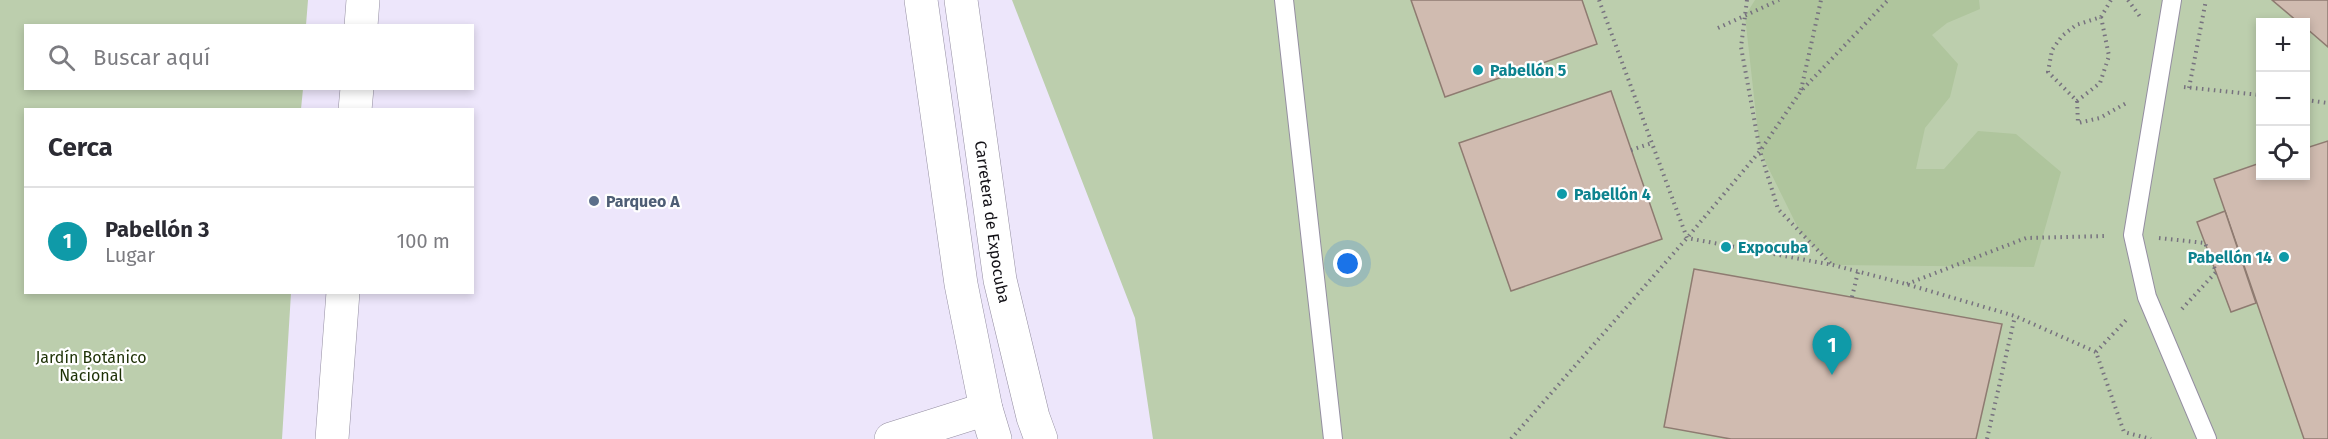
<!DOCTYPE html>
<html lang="es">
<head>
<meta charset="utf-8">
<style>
  :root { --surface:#fff; --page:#f7f7f7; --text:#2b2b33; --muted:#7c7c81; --line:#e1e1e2; --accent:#ea580c }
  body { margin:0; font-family:"Fira Sans",sans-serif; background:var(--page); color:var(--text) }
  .controls { position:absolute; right:18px; top:18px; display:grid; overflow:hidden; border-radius:0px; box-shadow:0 3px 9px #0003 }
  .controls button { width:54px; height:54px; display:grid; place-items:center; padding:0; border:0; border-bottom:2px solid var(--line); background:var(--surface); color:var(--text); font:30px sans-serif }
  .you { position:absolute; left:1348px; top:264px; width:21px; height:21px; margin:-15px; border:4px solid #fff; border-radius:50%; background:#1a73e8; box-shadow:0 0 0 9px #1a73e833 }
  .badge { display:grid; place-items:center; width:39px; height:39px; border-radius:50%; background:var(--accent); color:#fff; font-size:20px; font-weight:700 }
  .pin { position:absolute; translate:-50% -50px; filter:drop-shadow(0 2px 3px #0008) }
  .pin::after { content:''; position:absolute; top:32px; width:21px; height:18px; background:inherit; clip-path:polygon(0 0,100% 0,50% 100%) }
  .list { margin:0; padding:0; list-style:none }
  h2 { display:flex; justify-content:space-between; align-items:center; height:78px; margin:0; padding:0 24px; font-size:26px }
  h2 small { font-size:20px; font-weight:400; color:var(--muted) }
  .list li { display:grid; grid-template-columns:39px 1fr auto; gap:18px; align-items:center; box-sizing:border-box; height:108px; padding:0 24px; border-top:2px solid var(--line) }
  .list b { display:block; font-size:22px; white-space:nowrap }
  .list p { margin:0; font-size:20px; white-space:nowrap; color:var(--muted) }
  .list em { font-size:20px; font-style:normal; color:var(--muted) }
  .icon { flex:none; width:33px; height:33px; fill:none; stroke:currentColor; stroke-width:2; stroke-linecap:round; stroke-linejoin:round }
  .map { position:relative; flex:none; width:2328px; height:439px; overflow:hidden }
  .search { position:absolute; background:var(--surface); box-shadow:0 3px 9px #0003; left:24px; top:24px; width:450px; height:66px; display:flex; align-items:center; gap:15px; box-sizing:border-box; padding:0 21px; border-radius:0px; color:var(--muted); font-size:22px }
  .panel { position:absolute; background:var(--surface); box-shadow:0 3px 9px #0003; left:24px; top:108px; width:450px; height:186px; border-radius:0px }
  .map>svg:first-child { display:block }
</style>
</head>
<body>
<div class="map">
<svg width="2328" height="439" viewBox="0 0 2328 439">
  <rect width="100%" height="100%" fill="#ede6fb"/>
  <g fill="#bccead" fill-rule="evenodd">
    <polygon points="0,0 308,0 306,25 26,26 26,88 303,89 301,109 26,110 26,292 291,293 282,439 0,439"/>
    <path d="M1012,0H2328V439H1153L1135,318ZM2260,22H2306V176H2260Z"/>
  </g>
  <polygon fill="#afc59d" points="1755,0 1979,0 1980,9 1947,23 1932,35 1958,64 1950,97 1925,128 1916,169 1944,169 1978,131 2016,134 2061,172 2034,267 1833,265 1800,232 1760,151 1745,16"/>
  <g fill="#d0bbb0" stroke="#8e7b71" stroke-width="1.5">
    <polygon points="1411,0 1582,0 1597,44 1445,97"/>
    <polygon points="2272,0 2328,0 2328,47 2306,28 2306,22 2298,22"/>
    <polygon points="1611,91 1662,239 1511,291 1459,143"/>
    <polygon points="2328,141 2328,439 2304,439 2214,179 2260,163 2260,176 2306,176 2306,148"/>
    <polygon points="2225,211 2256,303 2231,312 2197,222"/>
    <polygon points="1694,269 2002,324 1976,439 1731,439 1664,427"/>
  </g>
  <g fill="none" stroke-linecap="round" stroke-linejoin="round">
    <g stroke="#948ea1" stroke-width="20">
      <g id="lane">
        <polyline points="1284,0 1333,439"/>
        <polyline points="2172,0 2133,235 2147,297 2207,439"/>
      </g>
    </g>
    <g stroke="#948ea1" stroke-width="34">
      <g id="street">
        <polyline points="361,26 363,0"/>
        <polyline points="355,110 357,88"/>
        <polyline points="332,439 343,292"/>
        <polyline points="891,439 986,409"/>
      </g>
    </g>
    <g stroke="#948ea1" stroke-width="34">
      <g id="secondary">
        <polyline points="921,0 961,284 986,409 995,439"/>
        <path id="s1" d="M961,0L1000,280L1033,417L1041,439"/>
      </g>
    </g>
    <g stroke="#77727f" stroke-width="4" stroke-dasharray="1.5 4.5" stroke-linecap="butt">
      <polyline points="1599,0 1687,238 1833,265 1906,284 2015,316 2096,352 2124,432 2151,439"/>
      <polyline points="1747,0 1741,47 1760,151 1778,209 1831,264"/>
      <polyline points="2128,0 2141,18"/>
      <polyline points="2101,17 2109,56 2100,83 2077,101 2048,72 2052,50 2062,36 2076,25 2101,17 2111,0"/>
      <polyline points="1718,28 1779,0"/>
      <polyline points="2184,87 2260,95"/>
      <polyline points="2189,88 2206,0"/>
      <polyline points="1801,90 1821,0"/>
      <polyline points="2306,100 2328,103"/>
      <polyline points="2077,101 2078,123 2100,118 2128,102"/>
      <polyline points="1631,150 1652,143"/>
      <polyline points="2159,238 2205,243 2216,272 2180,311"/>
      <polyline points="1907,284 2026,238 2107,236"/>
      <polyline points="1852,297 1858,272"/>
      <polyline points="2096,352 2128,318"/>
      <polyline points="1511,439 1687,238 1760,151 1801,91 1888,0"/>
      <polyline points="1987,439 2015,316"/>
    </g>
    <use href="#lane" stroke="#fff" stroke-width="18"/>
    <use href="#street" stroke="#fff" stroke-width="33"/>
    <use href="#secondary" stroke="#fff" stroke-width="33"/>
  </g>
  <g fill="#0f9aa8" stroke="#fff" stroke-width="2">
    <circle cx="1478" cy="70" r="6"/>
    <circle cx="1562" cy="194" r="6"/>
    <circle cx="1726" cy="247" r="6"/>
    <circle cx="2284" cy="257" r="6"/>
  </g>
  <circle fill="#5c6f8a" stroke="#fff" stroke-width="2" cx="594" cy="201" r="6"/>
  <g text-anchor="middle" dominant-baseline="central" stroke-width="4.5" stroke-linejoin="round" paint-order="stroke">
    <g font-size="16" font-weight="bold" fill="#0d838f" stroke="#fff" text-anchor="start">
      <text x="1490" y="70">Pabellón 5</text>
      <text x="1574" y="194">Pabellón 4</text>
      <text x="1738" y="247">Expocuba</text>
      <text x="2272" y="257" text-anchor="end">Pabellón 14</text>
    </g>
    <g font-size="16" font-weight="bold" fill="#4e5e75" stroke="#fff" text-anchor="start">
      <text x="606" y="201">Parqueo A</text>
    </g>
    <g font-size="16" fill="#110f15" stroke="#fff">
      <text stroke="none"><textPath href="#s1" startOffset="224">Carretera de Expocuba</textPath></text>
    </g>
    <g font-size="16" fill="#1d3105" stroke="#fff">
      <text x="91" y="357">Jardín Botánico<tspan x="91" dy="18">Nacional</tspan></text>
    </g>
  </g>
</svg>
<div class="controls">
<button>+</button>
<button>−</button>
<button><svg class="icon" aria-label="locate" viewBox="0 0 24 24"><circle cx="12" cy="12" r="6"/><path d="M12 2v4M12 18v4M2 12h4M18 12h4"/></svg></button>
</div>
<div class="you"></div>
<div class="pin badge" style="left:1832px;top:375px;background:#0f9aa8">1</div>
<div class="search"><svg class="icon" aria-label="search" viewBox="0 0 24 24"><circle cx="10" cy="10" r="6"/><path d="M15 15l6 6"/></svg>Buscar aquí</div>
<section class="panel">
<h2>Cerca<small></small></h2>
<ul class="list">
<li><span class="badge" style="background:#0f9aa8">1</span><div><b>Pabellón 3</b><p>Lugar</p></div><em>100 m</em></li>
</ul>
</section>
</div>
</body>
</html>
